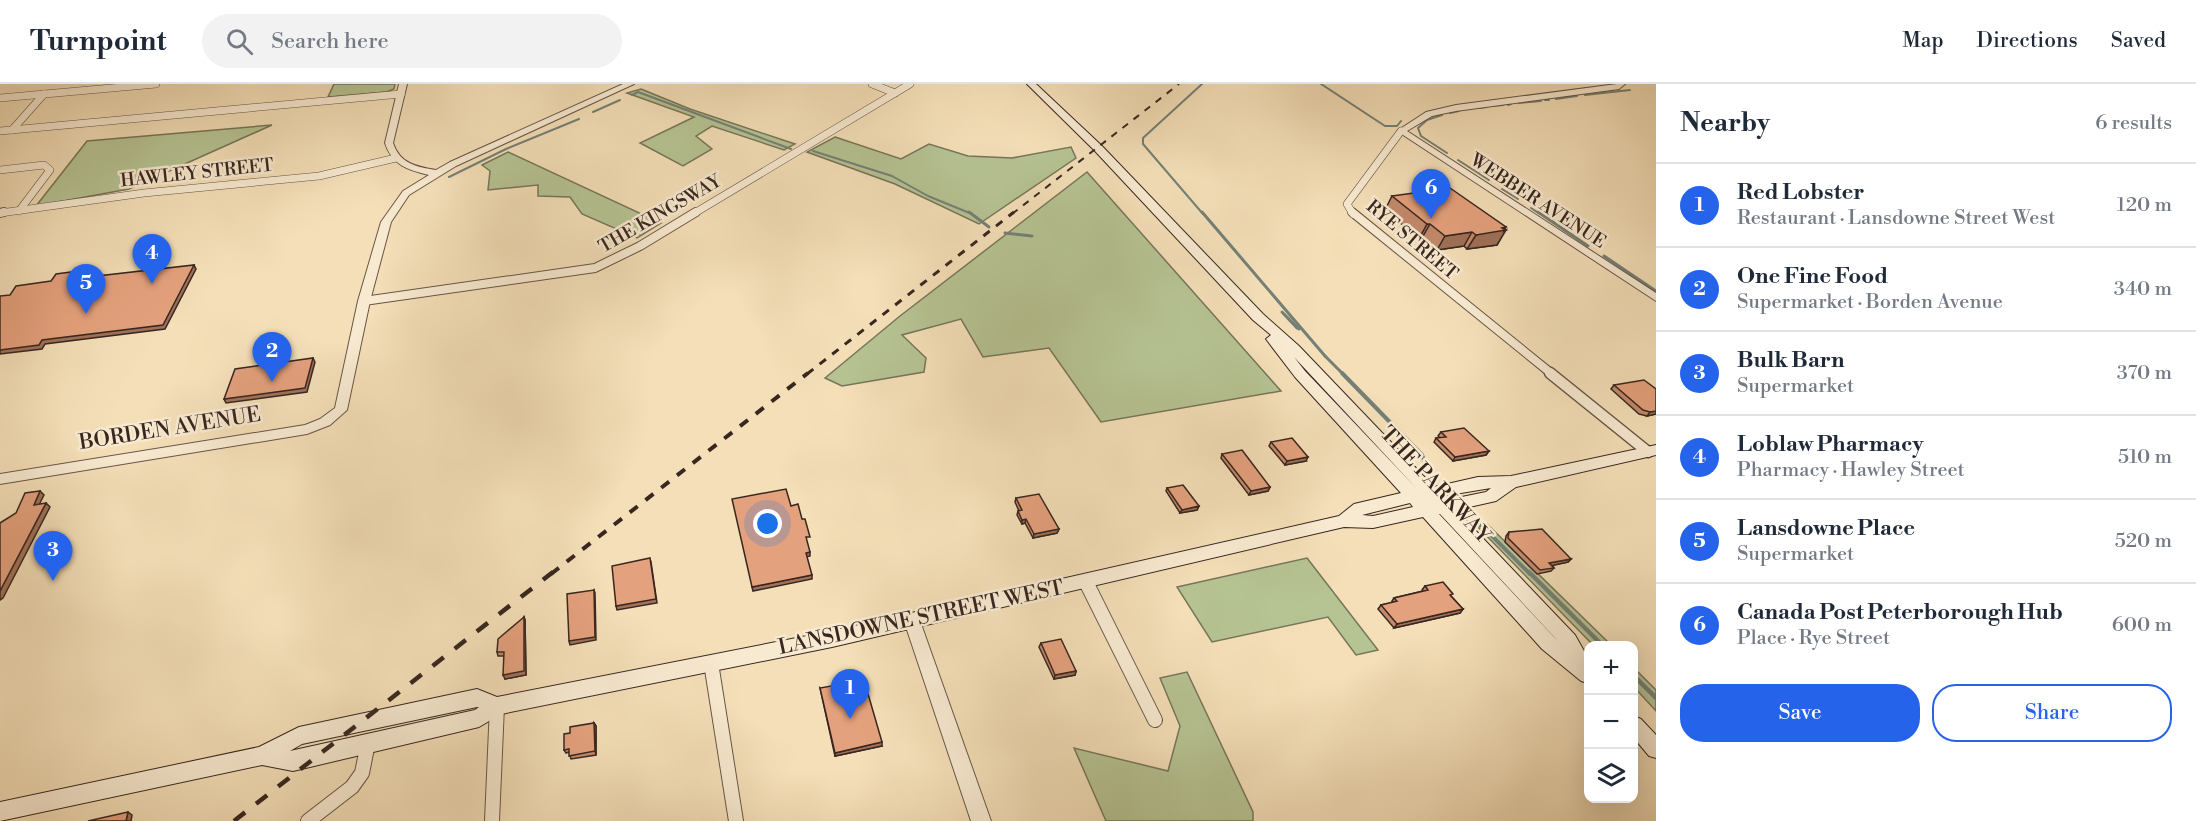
<!DOCTYPE html>
<html lang="en">
<head>
<meta charset="utf-8">
<style>
  :root { --surface:#fff; --page:#f2f2f3; --text:#1f2937; --muted:#747a83; --line:#e0e1e3; --accent:#2563eb }
  body { margin:0; font-family:"Libre Bodoni",serif; background:var(--page); color:var(--text) }
  .controls { position:absolute; right:18px; bottom:18px; display:grid; overflow:hidden; border-radius:12px; box-shadow:0 6px 24px #0002 }
  .controls button { width:54px; height:54px; display:grid; place-items:center; padding:0; border:0; border-bottom:2px solid var(--line); background:var(--surface); color:var(--text); font:30px sans-serif }
  .you { position:absolute; left:768px; top:440px; width:21px; height:21px; margin:-15px; border:4px solid #fff; border-radius:50%; background:#1a73e8; box-shadow:0 0 0 9px #1a73e833 }
  .badge { display:grid; place-items:center; width:39px; height:39px; border-radius:50%; background:var(--accent); color:#fff; font-size:20px; font-weight:700 }
  .pin { position:absolute; translate:-50% -50px; filter:drop-shadow(0 2px 3px #0008) }
  .pin::after { content:''; position:absolute; top:32px; width:21px; height:18px; background:inherit; clip-path:polygon(0 0,100% 0,50% 100%) }
  .list { margin:0; padding:0; list-style:none }
  h2 { display:flex; justify-content:space-between; align-items:center; height:78px; margin:0; padding:0 24px; font-size:26px }
  h2 small { font-size:20px; font-weight:400; color:var(--muted) }
  .list li { display:grid; grid-template-columns:39px 1fr auto; gap:18px; align-items:center; box-sizing:border-box; height:84px; padding:0 24px; border-top:2px solid var(--line) }
  .list b { display:block; font-size:22px; white-space:nowrap }
  .list p { margin:0; font-size:20px; white-space:nowrap; color:var(--muted) }
  .list em { font-size:20px; font-style:normal; color:var(--muted) }
  .actions { display:flex; gap:12px; padding:18px 24px }
  .actions a { flex:1; padding:14px 0; border:2px solid var(--accent); border-radius:24px; text-align:center; font-size:21px; color:var(--accent) }
  .actions .main { background:var(--accent); color:#fff }
  .icon { flex:none; width:33px; height:33px; fill:none; stroke:currentColor; stroke-width:2; stroke-linecap:round; stroke-linejoin:round }
  .map { position:relative; flex:none; width:1656px; height:737px; overflow:hidden }
  header { display:flex; align-items:center; gap:36px; box-sizing:border-box; height:84px; padding:0 30px; background:var(--surface); border-bottom:2px solid var(--line) }
  header strong { font-size:28px }
  nav { display:flex; gap:33px; margin-inline-start:auto; font-size:21px }
  .search { width:420px; height:54px; background:var(--page); display:flex; align-items:center; gap:15px; box-sizing:border-box; padding:0 21px; border-radius:33px; color:var(--muted); font-size:22px }
  main { display:flex }
  aside { flex:1; background:var(--surface) }
  .map>svg:first-child { display:block }
</style>
</head>
<body>
<header>
<strong>Turnpoint</strong>
<div class="search"><svg class="icon" aria-label="search" viewBox="0 0 24 24"><circle cx="10" cy="10" r="6"/><path d="M15 15l6 6"/></svg>Search here</div>
<nav><a>Map</a><a>Directions</a><a>Saved</a></nav>
</header>
<main>
<div class="map">
<svg width="1656" height="737" viewBox="0 0 1656 737">
  <rect width="100%" height="100%" fill="#f4dfb8"/>
  <filter id="stains"><feTurbulence type="fractalNoise" baseFrequency=".00333" numOctaves="4"/><feColorMatrix values="0 0 0 0 .2 0 0 0 0 .09 0 0 0 0 .02 0 0 0 .5 -.17"/></filter>
  <radialGradient id="worn" r=".72"><stop offset=".6" stop-color="#630" stop-opacity="0"/><stop offset="1" stop-color="#630" stop-opacity=".3"/></radialGradient>
  <g fill="#b6c393" stroke="#77755a" stroke-width="1.5">
    <polygon points="334,0 395,0 394,5 386,8 328,13"/>
    <polygon points="641,5 690,25 795,60 784,66 712,42 696,52 712,65 683,82 640,59 694,33 627,9"/>
    <polygon points="272,41 129,105 36,122 87,57"/>
    <polygon points="835,53 901,75 929,60 968,72 1012,74 1071,63 1076,74 979,140 895,100 807,68"/>
    <polygon points="508,68 661,139 637,154 582,130 570,113 538,112 538,101 488,106 490,87 482,81"/>
    <polygon points="1087,88 1281,307 1101,338 1049,264 983,273 961,235 902,251 926,274 924,288 842,302 825,294 900,232"/>
    <polygon points="1487,440 1611,561 1593,561 1478,443"/>
    <polygon points="1307,474 1378,566 1356,571 1328,533 1212,558 1177,503"/>
    <polygon points="1634,584 1656,606 1656,627 1634,603"/>
    <polygon points="1187,588 1253,728 1253,737 1106,737 1074,664 1168,687 1180,642 1160,594"/>
  </g>
  <g fill="none" stroke-linecap="round" stroke-linejoin="round">
    <g stroke="#748077" stroke-width="2">
      <polyline points="1202,0 1143,54 1143,60 1203,130"/>
      <polyline points="1321,0 1385,42 1397,42 1401,37"/>
      <polyline points="632,11 638,8 791,65"/>
      <polyline points="1585,11 1630,6"/>
      <polyline points="1556,15 1577,12"/>
      <polyline points="1545,16 1549,16"/>
      <polyline points="1519,19 1541,17"/>
      <polyline points="1508,21 1511,20"/>
      <polyline points="1491,22 1503,21"/>
      <polyline points="1480,24 1486,23"/>
      <polyline points="593,28 620,16"/>
      <polyline points="1450,29 1459,27"/>
      <polyline points="1442,31 1427,36 1418,44 1421,52 1447,69"/>
      <polyline points="813,67 892,92 928,112 972,130"/>
      <polyline points="1458,76 1489,96"/>
      <polyline points="449,93 506,65 579,35"/>
      <polyline points="1502,105 1518,115"/>
      <polyline points="1531,124 1540,130"/>
    </g>
    <g stroke="#748077" stroke-width="3">
      <polyline points="969,128 989,143"/>
      <polyline points="1202,128 1325,272"/>
      <polyline points="1538,128 1588,162"/>
      <polyline points="1005,149 1032,152"/>
      <polyline points="1604,172 1656,207"/>
      <polyline points="1297,244 1282,228 1299,245"/>
      <polyline points="1325,272 1343,290"/>
    </g>
    <g stroke="#748077" stroke-width="4">
      <polyline points="1342,289 1422,371 1428,386"/>
      <polyline points="1481,441 1530,490"/>
    </g>
    <g stroke="#748077" stroke-width="4.5">
      <polyline points="1529,488 1603,562"/>
      <polyline points="1634,592 1656,614"/>
    </g>
    <g stroke="#675546" stroke-width="8">
      <g id="minor-far3">
        <polyline points="872,0 895,9"/>
        <polyline points="0,14 156,0"/>
        <polyline points="12,46 44,10"/>
        <polyline points="0,47 401,10"/>
        <polyline points="0,86 44,81 50,86 19,127"/>
        <polyline points="0,129 144,109 319,92 396,74"/>
        <polyline points="693,130 910,0"/>
        <polyline points="1353,130 1347,120 1401,47"/>
      </g>
    </g>
    <g stroke="#675546" stroke-width="10">
      <g id="minor-far2">
        <polyline points="1352,128 1552,290"/>
        <polyline points="0,129 4,128"/>
        <polyline points="364,217 595,184 640,162 696,128"/>
      </g>
    </g>
    <g stroke="#675546" stroke-width="13">
      <polyline id="minor-far1" points="1550,289 1648,368"/>
    </g>
    <g stroke="#675546" stroke-width="16">
      <g id="minor">
        <polyline points="1086,498 1155,636"/>
        <polyline points="711,579 736,737"/>
        <polyline points="308,737 352,703 362,689 368,659"/>
        <polyline points="492,737 497,622"/>
      </g>
    </g>
    <g stroke="#675546" stroke-width="2">
      <g id="tertiary">
        <path d="M399,0H407L393,59C400,80 417,83 436,86L450,78L623,0H634L456,82L409,111L391,138L370,217L347,326L330,341L307,350L0,400V390L305,341L320,335L335,324L358,217L381,138L403,107L429,91C408,86 392,81 385,59Z"/>
        <polygon points="1617,0 1625,0 1619,5 1456,27 1432,32 1407,47 1656,209 1656,217 1397,47 1426,28 1456,21"/>
        <polygon points="912,530 918,532 920,537 991,737 971,737 904,537 906,532"/>
      </g>
    </g>
    <g stroke="#382720" stroke-width="2">
      <g id="secondary">
        <path d="M1027,0H1036L1102,62L1263,230L1299,262L1434,403L1478,393L1511,392L1656,361V371L1516,403L1496,417L1456,426L1575,551L1588,574V599L1581,597L1542,565L1423,433L1373,444L1344,443L832,563L501,630L479,643L293,687L262,681L0,737V718L259,663L299,643L477,605L497,613L832,547L1339,432L1354,420L1401,409L1295,293L1266,255L1271,251L1253,236L1094,66ZM1294,273L1418,406L1305,287ZM1491,404L1486,408L1447,416L1443,412ZM1410,419L1413,423L1373,432L1362,431ZM1439,430H1440L1557,556L1554,553ZM477,623H479L475,626L290,667L302,660Z"/>
        <polygon points="1634,632 1641,635 1656,651 1656,674 1649,672 1634,654"/>
      </g>
    </g>
    <use href="#minor-far3" stroke="#f8ead1" stroke-width="7"/>
    <use href="#minor-far2" stroke="#f8ead1" stroke-width="8"/>
    <use href="#minor-far1" stroke="#f8ead1" stroke-width="10"/>
    <use href="#minor" stroke="#f8ead1" stroke-width="14"/>
    <use href="#tertiary" fill="#f8ead1" fill-rule="evenodd"/>
    <use href="#secondary" fill="#f8ead1" fill-rule="evenodd"/>
    <polyline stroke="#382720" stroke-width="2" stroke-dasharray="7 7" stroke-linecap="butt" points="1012,130 1179,0"/>
    <polyline stroke="#382720" stroke-width="3" stroke-dasharray="8 8" stroke-linecap="butt" points="807,290 1014,128"/>
    <polyline stroke="#382720" stroke-width="4" stroke-dasharray="10 10" stroke-linecap="butt" points="551,490 808,289"/>
    <polyline stroke="#382720" stroke-width="4.5" stroke-dasharray="14 14" stroke-linecap="butt" points="234,737 553,488"/>
  </g>
  <g fill="#c48a6c" stroke="#382720" stroke-width="1.5">
    <polygon points="1392,112 1505,146 1497,161 1467,165 1464,162 1437,166 1422,154 1419,155 1385,126"/>
    <polygon points="1614,301 1656,330 1647,332 1639,330 1611,305"/>
    <polygon points="1441,348 1489,367 1486,371 1453,377 1434,358 1436,354 1440,354 1438,352"/>
    <polygon points="1271,358 1306,377 1285,381 1269,362"/>
    <polygon points="1222,370 1270,403 1268,407 1249,411 1221,374"/>
    <polygon points="1167,404 1199,422 1197,426 1180,429 1166,407"/>
    <polygon points="1016,414 1059,445 1057,449 1033,454 1025,439 1022,440 1017,431 1018,427 1019,427 1015,418"/>
    <polygon points="1509,448 1571,475 1568,478 1552,481 1554,484 1551,487 1537,490 1505,458 1506,452"/>
    <polygon points="1425,502 1451,512 1463,525 1460,529 1394,544 1378,525 1381,521 1392,519 1392,517 1394,514 1423,507 1422,506"/>
    <polygon points="524,533 525,536 526,591 505,595 504,572 498,572 497,568"/>
    <polygon points="1041,559 1076,587 1075,591 1054,595 1039,563"/>
    <polygon points="820,604 882,662 835,672"/>
    <polygon points="594,639 596,642 596,671 571,675 569,668 566,669 564,666 570,649"/>
  </g>
  <g fill="#a07158" stroke="#382720" stroke-width="1.5">
    <polygon points="1427,140 1430,140 1422,154 1419,155"/>
    <polygon points="1506,143 1504,147 1506,146 1497,161 1467,165 1476,151"/>
    <polygon points="1472,148 1464,162 1437,166 1445,152"/>
    <polygon points="194,181 196,185 165,245 45,260 42,265 0,270 0,266 42,256"/>
    <polygon points="94,185 96,189 90,197 88,193"/>
    <polygon points="313,274 315,278 307,308 226,319 224,315"/>
    <polygon points="1656,327 1656,330 1647,332 1650,328"/>
    <polygon points="1489,367 1486,371 1453,377 1455,373"/>
    <polygon points="1308,373 1306,377 1285,381 1287,377"/>
    <polygon points="1270,403 1268,407 1249,411 1251,407"/>
    <polygon points="40,407 44,411 37,425 34,421"/>
    <polygon points="46,419 50,423 3,514 0,516 0,507"/>
    <polygon points="1199,422 1197,426 1180,429 1182,426"/>
    <polygon points="1026,435 1025,439 1022,440 1022,436"/>
    <polygon points="1059,445 1057,449 1033,454 1034,450"/>
    <polygon points="810,468 810,472 806,473 806,469"/>
    <polygon points="1571,475 1568,478 1546,483 1549,479"/>
    <polygon points="651,478 657,519 617,526 616,522"/>
    <polygon points="812,491 812,495 753,507 752,503"/>
    <polygon points="594,506 595,509 596,556 570,561 569,557"/>
    <polygon points="1463,525 1460,529 1394,544 1397,540"/>
    <polygon points="524,533 525,536 526,591 505,595 503,591"/>
    <polygon points="1076,587 1075,591 1054,595 1055,591"/>
    <polygon points="594,639 596,642 596,671 595,667"/>
    <polygon points="882,658 882,662 835,672 835,669"/>
    <polygon points="128,728 132,731 131,737 126,737"/>
  </g>
  <g fill="#e4a17d" stroke="#382720" stroke-width="1.5">
    <polygon points="1450,104 1506,143 1502,144 1506,146 1476,151 1472,148 1445,152 1430,140 1427,140 1392,112"/>
    <polygon points="194,181 163,241 42,256 39,261 0,266 0,212 10,211 16,202 51,197 56,190 94,185 88,193"/>
    <polygon points="313,274 305,304 224,315 235,285"/>
    <polygon points="1644,296 1656,305 1656,327 1650,328 1643,326 1614,301"/>
    <polygon points="1464,344 1489,367 1455,373 1436,354 1446,353 1441,348"/>
    <polygon points="1292,354 1308,373 1287,377 1271,358"/>
    <polygon points="1242,366 1270,403 1251,407 1222,370"/>
    <polygon points="1183,401 1199,422 1182,426 1167,404"/>
    <polygon points="786,405 791,422 798,420 802,435 805,435 810,453 806,453 810,468 806,469 812,491 752,503 732,415"/>
    <polygon points="40,407 34,421 46,419 0,507 0,439 16,429 25,409"/>
    <polygon points="1039,410 1059,445 1034,450 1026,435 1022,436 1018,427 1022,426 1016,414"/>
    <polygon points="1542,445 1571,475 1549,479 1554,484 1540,486 1508,454 1509,448"/>
    <polygon points="650,474 656,515 616,522 612,482"/>
    <polygon points="1443,498 1453,510 1450,511 1463,525 1397,540 1381,521 1397,517 1394,514 1428,506 1425,502"/>
    <polygon points="594,506 595,553 569,557 567,510"/>
    <polygon points="524,533 524,587 503,591 504,568 497,568 498,555"/>
    <polygon points="1061,555 1076,587 1055,591 1041,559"/>
    <polygon points="864,596 882,658 835,669 820,604"/>
    <polygon points="594,639 595,667 569,672 569,665 564,666 564,650 570,649 570,643"/>
    <polygon points="128,728 126,737 88,737"/>
  </g>
  <g text-anchor="middle" dominant-baseline="central" stroke-width="5" stroke-linejoin="round" paint-order="stroke">
    <g font-size="18" fill="#382720" stroke="#f8ead1">
      <text transform="translate(197 89) rotate(-6)">HAWLEY STREET</text>
      <text transform="translate(1538 117) rotate(33)">WEBBER AVENUE</text>
      <text transform="translate(660 130) rotate(-30)">THE KINGSWAY</text>
      <text transform="translate(1412 156) rotate(40)">RYE STREET</text>
    </g>
    <g font-size="21" fill="#382720" stroke="#f8ead1">
      <text transform="translate(170 345) rotate(-9)">BORDEN AVENUE</text>
      <text transform="translate(1435 401) rotate(47)">THE PARKWAY</text>
      <text transform="translate(921 534) rotate(-12)">LANSDOWNE STREET WEST</text>
    </g>
  </g>
  <rect width="100%" height="100%" filter="url(#stains)"/>
  <rect width="100%" height="100%" fill="url(#worn)"/>
</svg>
<div class="controls">
<button>+</button>
<button>−</button>
<button><svg class="icon" aria-label="layers" viewBox="0 0 24 24"><path d="M12 4l9 5-9 5-9-5zM3 14l9 5 9-5"/></svg></button>
</div>
<div class="you"></div>
<div class="pin badge" style="left:850px;top:635px">1</div>
<div class="pin badge" style="left:272px;top:298px">2</div>
<div class="pin badge" style="left:53px;top:497px">3</div>
<div class="pin badge" style="left:152px;top:200px">4</div>
<div class="pin badge" style="left:86px;top:230px">5</div>
<div class="pin badge" style="left:1431px;top:135px">6</div>
</div>
<aside>
<h2>Nearby<small>6 results</small></h2>
<ul class="list">
<li><span class="badge">1</span><div><b>Red Lobster</b><p>Restaurant · Lansdowne Street West</p></div><em>120 m</em></li>
<li><span class="badge">2</span><div><b>One Fine Food</b><p>Supermarket · Borden Avenue</p></div><em>340 m</em></li>
<li><span class="badge">3</span><div><b>Bulk Barn</b><p>Supermarket</p></div><em>370 m</em></li>
<li><span class="badge">4</span><div><b>Loblaw Pharmacy</b><p>Pharmacy · Hawley Street</p></div><em>510 m</em></li>
<li><span class="badge">5</span><div><b>Lansdowne Place</b><p>Supermarket</p></div><em>520 m</em></li>
<li><span class="badge">6</span><div><b>Canada Post Peterborough Hub</b><p>Place · Rye Street</p></div><em>600 m</em></li>
</ul>
<div class="actions"><a class="main">Save</a><a>Share</a></div>
</aside>
</main>
</body>
</html>
